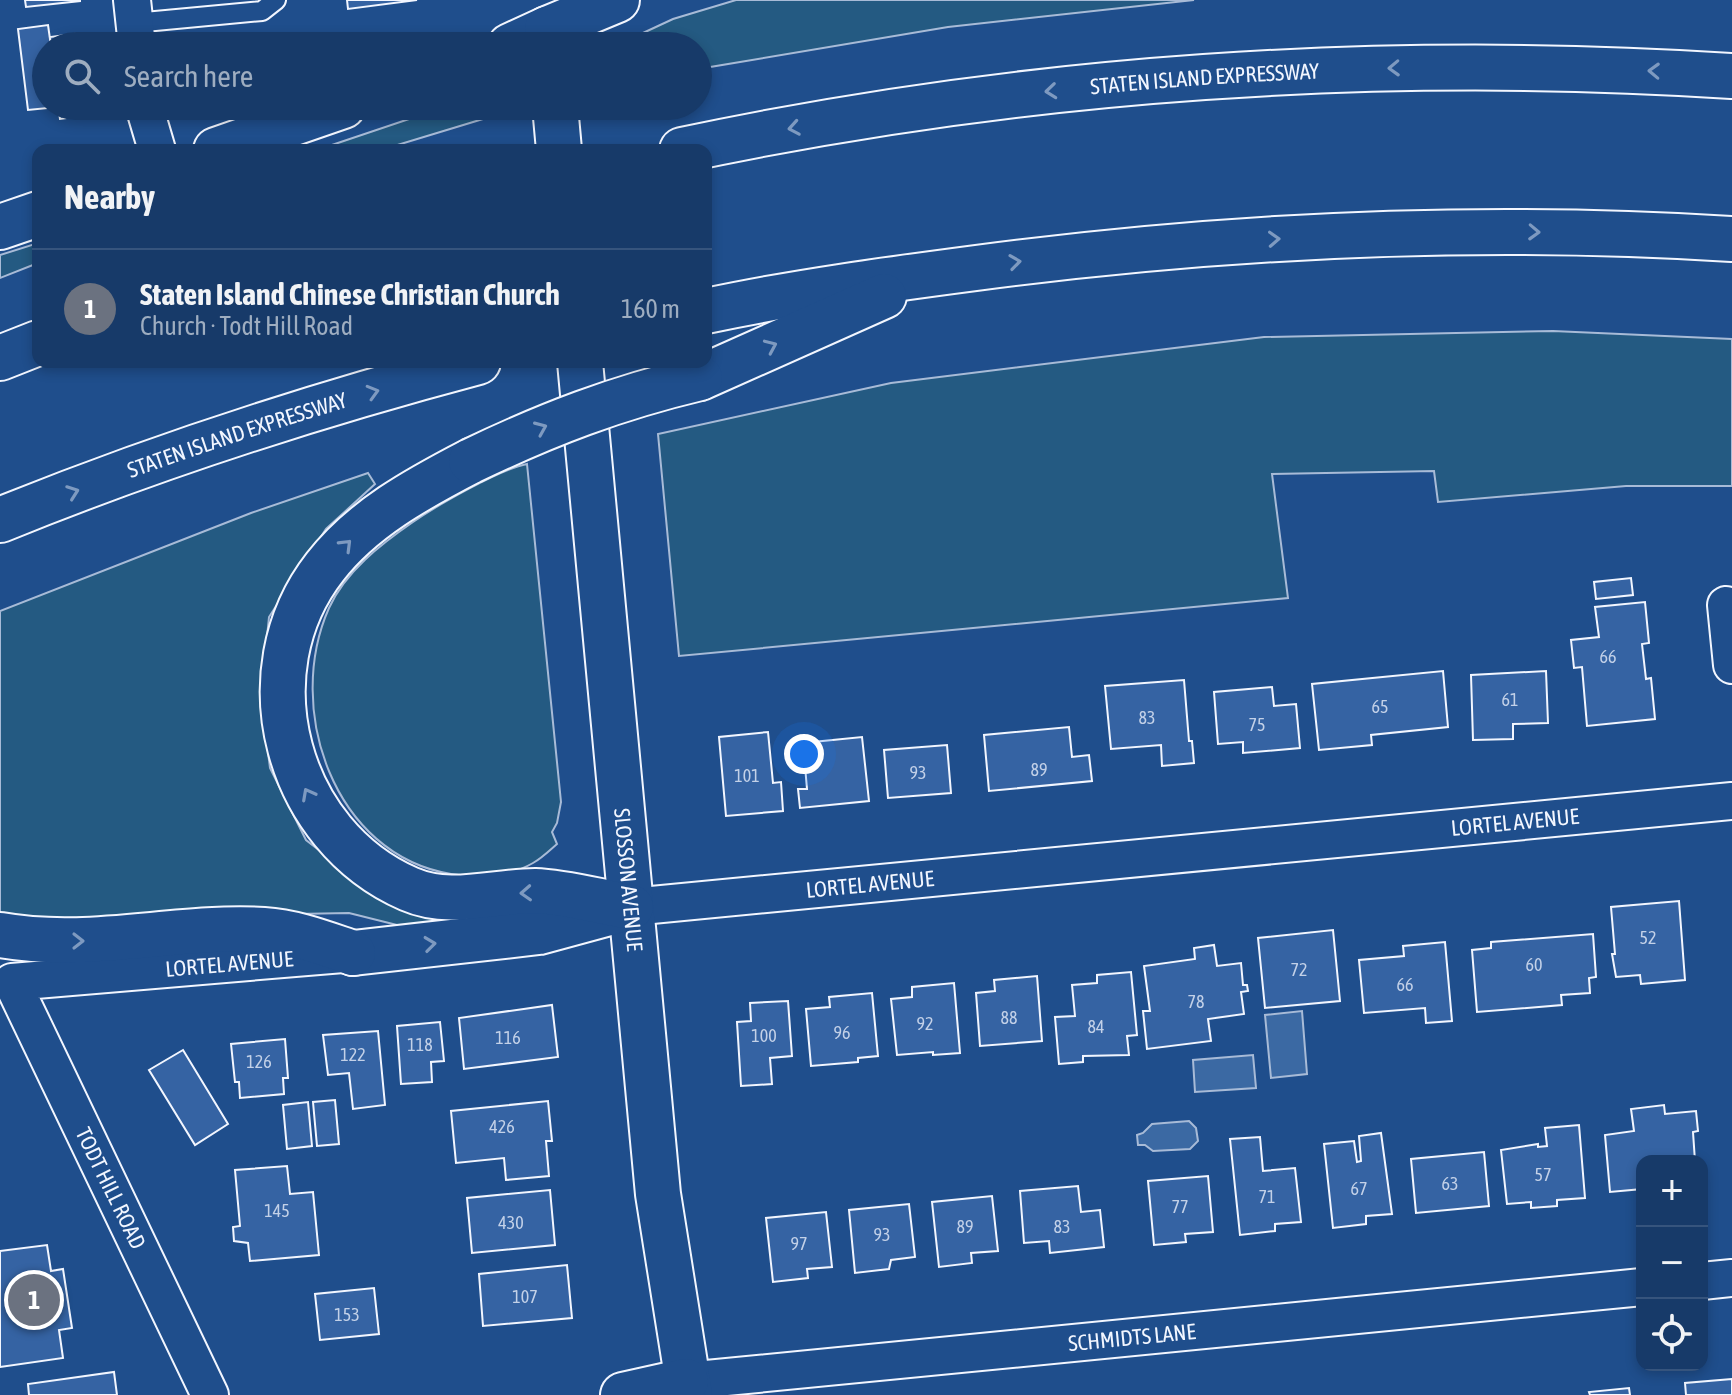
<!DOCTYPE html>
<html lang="en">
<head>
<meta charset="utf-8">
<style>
  :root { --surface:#173a69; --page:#20416f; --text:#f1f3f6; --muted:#9eadc0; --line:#36547d; --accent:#e69b98 }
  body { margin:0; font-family:"Asap Condensed",sans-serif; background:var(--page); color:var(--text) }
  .controls { position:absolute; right:24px; bottom:24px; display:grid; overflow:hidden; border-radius:16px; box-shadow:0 4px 12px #0003 }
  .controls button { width:72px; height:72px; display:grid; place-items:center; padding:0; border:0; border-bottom:2px solid var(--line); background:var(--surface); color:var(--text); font:40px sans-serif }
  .you { position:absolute; left:804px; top:754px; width:28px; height:28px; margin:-20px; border:6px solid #fff; border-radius:50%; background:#1a73e8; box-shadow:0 0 0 12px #1a73e833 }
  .badge { display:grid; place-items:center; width:52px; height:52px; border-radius:50%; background:var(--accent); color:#fff; font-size:26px; font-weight:700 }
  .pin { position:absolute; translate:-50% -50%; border:4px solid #fff; box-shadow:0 2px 8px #0006 }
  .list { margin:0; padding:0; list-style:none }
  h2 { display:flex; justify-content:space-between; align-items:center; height:104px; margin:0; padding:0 32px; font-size:34px }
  h2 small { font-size:26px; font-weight:400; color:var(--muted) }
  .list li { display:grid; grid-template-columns:52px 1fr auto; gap:24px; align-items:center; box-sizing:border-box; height:120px; padding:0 32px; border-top:2px solid var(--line) }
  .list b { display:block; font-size:30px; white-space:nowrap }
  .list p { margin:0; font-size:26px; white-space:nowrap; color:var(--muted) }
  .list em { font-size:26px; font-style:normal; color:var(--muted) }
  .icon { flex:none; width:44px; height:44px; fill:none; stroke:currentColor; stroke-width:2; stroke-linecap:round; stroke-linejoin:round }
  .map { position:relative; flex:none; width:1732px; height:1395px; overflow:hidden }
  .search { position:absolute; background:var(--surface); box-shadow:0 4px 12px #0003; left:32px; top:32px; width:680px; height:88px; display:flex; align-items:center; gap:20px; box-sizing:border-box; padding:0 28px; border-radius:44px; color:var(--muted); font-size:30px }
  .panel { position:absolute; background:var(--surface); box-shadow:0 4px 12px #0003; left:32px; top:144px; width:680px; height:224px; border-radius:16px }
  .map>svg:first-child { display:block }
</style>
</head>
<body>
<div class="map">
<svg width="1732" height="1395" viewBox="0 0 1732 1395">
  <rect width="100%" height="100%" fill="#1f4e8c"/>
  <g fill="#245a82" stroke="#a8bbd7" stroke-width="2">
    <polygon points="736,0 1194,0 948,27 698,69 698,46 615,46 673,19"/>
    <polygon points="409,119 483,119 381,150 317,150"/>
    <polygon points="38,243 38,263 0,278 0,255"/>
    <polygon points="1553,331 1732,339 1732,486 1626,486 1438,502 1434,471 1272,474 1288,598 679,656 658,434 891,383 1264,337"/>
    <path d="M527,464L561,802L557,823L552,832L557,844C550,850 542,858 533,863C509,877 477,879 451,874C334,855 284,709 329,608C345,572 381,544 413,522C436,506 500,469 527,464Z"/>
    <polygon points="368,473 375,484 326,529 269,617 261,697 270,768 306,840 385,901 440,920 441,927 409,928 349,913 0,919 0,611 251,513"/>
  </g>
  <g fill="#3b69a3" stroke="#a8bbd7" stroke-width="2">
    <polygon points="1302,1011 1307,1074 1271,1078 1265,1015"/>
    <polygon points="1253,1055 1256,1088 1195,1092 1193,1060"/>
    <polygon points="1189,1121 1196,1128 1198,1141 1190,1149 1153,1151 1145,1145 1138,1145 1137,1135 1143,1133 1152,1124"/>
  </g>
  <g fill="#3563a3" stroke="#f2f6ff" stroke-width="2">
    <polygon points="25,0 80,0 80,1 26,7"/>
    <polygon points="347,0 417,0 348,9"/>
    <polygon points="48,25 51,46 46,46 46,106 58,107 28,110 18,29"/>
    <polygon points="80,33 82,46 51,46 50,37"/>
    <polygon points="58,106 89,106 91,115 60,119"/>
    <polygon points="1631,578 1633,595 1596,599 1594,582"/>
    <polygon points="1645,602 1649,643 1642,644 1646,679 1651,678 1655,719 1587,726 1582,667 1574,668 1571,640 1599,637 1595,607"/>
    <polygon points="1443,671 1448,727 1371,735 1372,745 1319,750 1312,684"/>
    <polygon points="1546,671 1548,723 1513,724 1513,739 1473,740 1471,675"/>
    <polygon points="1184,680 1189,741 1192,741 1194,763 1162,766 1161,745 1111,749 1105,686"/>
    <polygon points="1272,687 1274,706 1296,704 1300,748 1243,753 1243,742 1218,744 1214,692"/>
    <polygon points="1069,727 1072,757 1089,755 1092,781 989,791 984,735"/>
    <polygon points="768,732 773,783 781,782 783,811 726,816 719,737"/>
    <polygon points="862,737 869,801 800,808 798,789 807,789 803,743"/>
    <polygon points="947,745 951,793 888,798 884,750"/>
    <polygon points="1679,901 1685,980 1641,984 1640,975 1616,977 1612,954 1615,954 1611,907"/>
    <polygon points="1333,930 1340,1001 1265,1008 1258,938"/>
    <polygon points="1593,934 1596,977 1589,978 1590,993 1561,995 1562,1005 1477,1012 1472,950 1491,948 1491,942"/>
    <polygon points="1445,942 1452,1021 1426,1023 1425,1008 1364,1013 1359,960 1404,956 1403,946"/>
    <polygon points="1214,945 1217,966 1241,963 1243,985 1247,985 1248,991 1241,992 1244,1014 1208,1019 1211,1041 1147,1049 1143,1011 1150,1011 1144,966 1195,959 1194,948"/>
    <polygon points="1131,972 1137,1035 1127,1036 1129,1055 1083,1056 1083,1062 1059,1064 1055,1017 1075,1016 1072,985 1097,983 1097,975"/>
    <polygon points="1037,976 1042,1041 980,1046 976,993 995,991 994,980"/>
    <polygon points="954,983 960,1053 933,1055 933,1052 897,1055 891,999 912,997 912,987"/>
    <polygon points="872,993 878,1056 858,1058 858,1062 811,1066 806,1009 830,1007 829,997"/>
    <polygon points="788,1001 792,1056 770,1058 772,1084 741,1086 737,1022 751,1021 750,1003"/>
    <polygon points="552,1005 558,1057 464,1069 459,1018"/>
    <polygon points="440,1022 444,1061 431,1062 432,1082 401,1084 397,1026"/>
    <polygon points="378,1031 385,1105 353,1109 349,1073 328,1075 323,1035"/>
    <polygon points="285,1039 288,1078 283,1078 284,1094 240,1098 239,1082 235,1082 231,1044"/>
    <polygon points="183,1050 228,1124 195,1145 149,1070"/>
    <polygon points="335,1100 339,1144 317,1146 313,1102"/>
    <polygon points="548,1101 552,1141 546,1141 549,1176 506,1180 504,1158 456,1163 451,1111"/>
    <polygon points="308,1102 312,1146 287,1149 283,1105"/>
    <polygon points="1664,1105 1665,1114 1696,1111 1698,1131 1693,1132 1695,1161 1642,1161 1642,1189 1610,1192 1605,1135 1634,1131 1631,1109"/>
    <polygon points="1579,1125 1585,1198 1557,1200 1557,1206 1531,1208 1531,1202 1507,1204 1501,1150 1538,1144 1538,1147 1547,1146 1545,1128"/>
    <polygon points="1381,1133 1392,1214 1366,1216 1366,1224 1333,1228 1324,1144 1354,1141 1357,1162 1361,1161 1359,1136"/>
    <polygon points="1260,1137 1263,1171 1295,1168 1301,1222 1275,1224 1275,1231 1240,1235 1230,1139"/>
    <polygon points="1484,1152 1489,1206 1416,1213 1411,1159"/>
    <polygon points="287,1166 290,1194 313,1192 319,1255 250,1261 248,1243 234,1241 233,1227 240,1226 235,1170"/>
    <polygon points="1208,1176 1213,1232 1185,1234 1186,1242 1154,1245 1148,1181"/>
    <polygon points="1078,1186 1081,1212 1100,1210 1104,1247 1050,1253 1049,1241 1024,1243 1020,1191"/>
    <polygon points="550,1190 555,1245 472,1253 467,1198"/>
    <polygon points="992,1196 998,1251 971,1253 972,1263 939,1267 932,1202"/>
    <polygon points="909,1204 915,1257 891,1260 889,1269 855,1273 849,1210"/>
    <polygon points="826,1212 832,1267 807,1269 808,1278 773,1282 766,1218"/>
    <polygon points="47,1245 51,1271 63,1269 72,1328 59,1330 63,1358 0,1367 0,1251"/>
    <polygon points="567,1265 572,1318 483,1326 479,1274"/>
    <polygon points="374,1288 379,1334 320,1340 315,1294"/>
    <polygon points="114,1372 117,1395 29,1395 28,1384"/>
    <polygon points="1732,1379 1732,1395 1686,1395 1685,1383"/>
    <polygon points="1629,1388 1630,1395 1590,1395 1589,1392"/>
  </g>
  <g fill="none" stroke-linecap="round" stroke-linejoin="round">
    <g stroke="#f2f6ff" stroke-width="22">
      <polyline id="lane" points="134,23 262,11 276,0"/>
    </g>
    <g stroke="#f2f6ff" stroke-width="40">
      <g id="street">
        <polyline points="132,0 137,46"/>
        <polyline points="144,106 157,150"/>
        <polyline points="1726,605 1732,665"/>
        <path id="s1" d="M631,907L1732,801"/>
        <polyline points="1702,1281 1732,1278"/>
        <path id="s2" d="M686,1381L1642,1287"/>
        <path id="s3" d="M210,1395L12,982L343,954"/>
      </g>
    </g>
    <g stroke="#f2f6ff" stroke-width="48">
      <g id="secondary">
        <polyline points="510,46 547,29"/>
        <polyline points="555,106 559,150"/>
        <polyline points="216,150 343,106"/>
        <polyline points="0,227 38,214"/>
        <path id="s4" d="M580,362L658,1194L690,1395"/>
        <polyline points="353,953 539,932 631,907"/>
        <polyline points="623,1395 686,1381"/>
      </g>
    </g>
    <g stroke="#f2f6ff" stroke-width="48">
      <g id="highway">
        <polyline points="547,29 617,0"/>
        <path id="s5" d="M682,150C1026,77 1381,53 1732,76"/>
        <path d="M706,311C795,292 885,280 976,268C1226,235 1480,223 1732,239"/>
        <polyline points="0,358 38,343"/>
        <polyline points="700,378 884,296"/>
        <path d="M471,461C417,489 362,519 325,567C242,673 287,836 409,889C450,907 493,891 535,891C566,892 600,902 631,907"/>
        <path id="s6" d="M0,520C155,457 316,405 478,362"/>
        <path d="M0,935C90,951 175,925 264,930C295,932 323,943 353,953"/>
      </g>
    </g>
    <use href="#lane" stroke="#1f4e8c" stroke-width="18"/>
    <use href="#street" stroke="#1f4e8c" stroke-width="36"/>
    <use href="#secondary" stroke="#1f4e8c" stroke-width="44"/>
    <use href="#highway" stroke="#1f4e8c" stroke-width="44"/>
    <g stroke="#f2f6ff" stroke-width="48" stroke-linecap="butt">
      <path id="highway-bridge" d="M471,461C548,424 616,398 700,378"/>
    </g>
    <use href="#highway-bridge" stroke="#1f4e8c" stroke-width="44"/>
  </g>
  <defs><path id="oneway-chevron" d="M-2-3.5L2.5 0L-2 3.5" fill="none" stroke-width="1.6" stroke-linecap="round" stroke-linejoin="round" transform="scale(2)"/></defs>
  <g stroke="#7e9ac0">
    <use href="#oneway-chevron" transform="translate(1394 68) rotate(178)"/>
    <use href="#oneway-chevron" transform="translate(1654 71) rotate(-178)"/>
    <use href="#oneway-chevron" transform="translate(1051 91) rotate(174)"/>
    <use href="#oneway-chevron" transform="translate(794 128) rotate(170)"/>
    <use href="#oneway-chevron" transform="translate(1534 232) rotate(2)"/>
    <use href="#oneway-chevron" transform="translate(1274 239) rotate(-3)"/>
    <use href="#oneway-chevron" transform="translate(1015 262) rotate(-8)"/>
    <use href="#oneway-chevron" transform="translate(771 346) rotate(-24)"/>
    <use href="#oneway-chevron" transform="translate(373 392) rotate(-16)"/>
    <use href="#oneway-chevron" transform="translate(541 428) rotate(-23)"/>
    <use href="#oneway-chevron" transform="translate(73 492) rotate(-20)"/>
    <use href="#oneway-chevron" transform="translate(346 545) rotate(-45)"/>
    <use href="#oneway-chevron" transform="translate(308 794) rotate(-118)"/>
    <use href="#oneway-chevron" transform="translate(526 893) rotate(177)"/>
    <use href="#oneway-chevron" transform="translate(78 941)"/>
    <use href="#oneway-chevron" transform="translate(430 944) rotate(-7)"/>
  </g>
  <g text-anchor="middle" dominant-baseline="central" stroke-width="6" stroke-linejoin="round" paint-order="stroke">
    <g font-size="18" fill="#c3d1e8">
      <text x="1608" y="656">66</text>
      <text x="1510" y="699">61</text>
      <text x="1380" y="706">65</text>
      <text x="1147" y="717">83</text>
      <text x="1257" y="724">75</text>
      <text x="1039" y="769">89</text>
      <text x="918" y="772">93</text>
      <text x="747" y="775">101</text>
      <text x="1648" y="937">52</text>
      <text x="1534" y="964">60</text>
      <text x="1299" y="969">72</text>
      <text x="1405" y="984">66</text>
      <text x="1196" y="1001">78</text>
      <text x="1009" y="1017">88</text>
      <text x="925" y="1023">92</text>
      <text x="1096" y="1026">84</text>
      <text x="842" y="1032">96</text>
      <text x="764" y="1035">100</text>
      <text x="508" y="1037">116</text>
      <text x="420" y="1044">118</text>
      <text x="353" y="1054">122</text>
      <text x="259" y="1061">126</text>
      <text x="502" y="1126">426</text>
      <text x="1543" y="1174">57</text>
      <text x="1450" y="1183">63</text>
      <text x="1359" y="1188">67</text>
      <text x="1267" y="1196">71</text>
      <text x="1180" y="1206">77</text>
      <text x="277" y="1210">145</text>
      <text x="511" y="1222">430</text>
      <text x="965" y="1226">89</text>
      <text x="1062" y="1226">83</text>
      <text x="882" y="1234">93</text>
      <text x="799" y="1243">97</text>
      <text x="525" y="1296">107</text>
      <text x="347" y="1314">153</text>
    </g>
    <g font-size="22" fill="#f2f6ff" stroke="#1f4e8c">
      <text stroke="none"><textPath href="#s5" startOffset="528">STATEN ISLAND EXPRESSWAY</textPath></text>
      <text stroke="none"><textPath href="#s6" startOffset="252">STATEN ISLAND EXPRESSWAY</textPath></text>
      <text stroke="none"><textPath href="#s1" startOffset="888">LORTEL AVENUE</textPath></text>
      <text stroke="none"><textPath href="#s4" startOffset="520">SLOSSON AVENUE</textPath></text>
      <text stroke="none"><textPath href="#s1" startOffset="240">LORTEL AVENUE</textPath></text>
      <text stroke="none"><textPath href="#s3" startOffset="676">LORTEL AVENUE</textPath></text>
      <text transform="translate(111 1188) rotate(64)">TODT HILL ROAD</text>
      <text stroke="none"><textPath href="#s2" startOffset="448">SCHMIDTS LANE</textPath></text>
    </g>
  </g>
</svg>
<div class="controls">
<button>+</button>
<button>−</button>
<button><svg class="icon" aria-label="locate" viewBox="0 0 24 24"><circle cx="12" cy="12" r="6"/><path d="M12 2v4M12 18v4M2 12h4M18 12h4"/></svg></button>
</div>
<div class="you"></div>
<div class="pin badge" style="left:34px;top:1300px;background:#6b7280">1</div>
<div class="search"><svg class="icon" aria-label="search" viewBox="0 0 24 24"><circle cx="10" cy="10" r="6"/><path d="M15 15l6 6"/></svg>Search here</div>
<section class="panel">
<h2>Nearby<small></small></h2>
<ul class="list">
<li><span class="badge" style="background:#6b7280">1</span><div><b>Staten Island Chinese Christian Church</b><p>Church · Todt Hill Road</p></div><em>160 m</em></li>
</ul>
</section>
</div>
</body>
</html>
